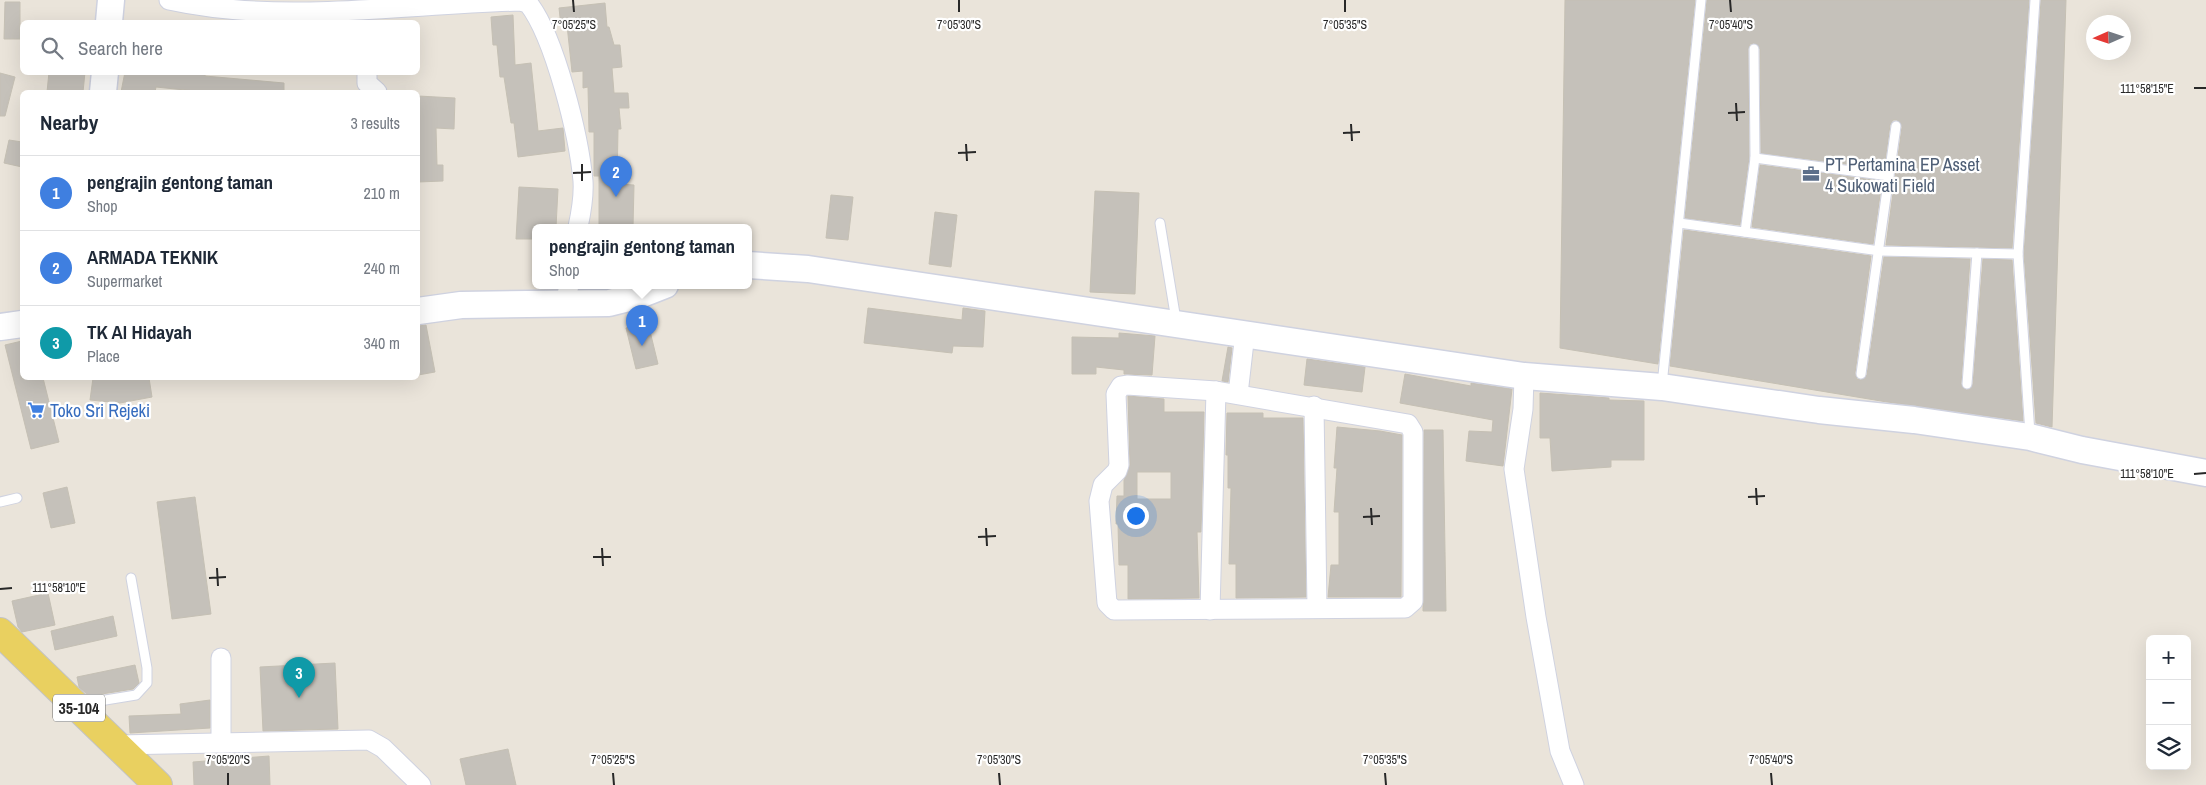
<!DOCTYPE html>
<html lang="en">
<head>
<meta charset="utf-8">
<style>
  :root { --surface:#fff; --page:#f6f6f7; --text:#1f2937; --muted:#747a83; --line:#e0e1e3; --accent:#ea580c }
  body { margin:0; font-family:"Archivo Narrow",sans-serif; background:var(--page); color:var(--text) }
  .controls { position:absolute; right:15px; bottom:15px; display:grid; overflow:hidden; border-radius:8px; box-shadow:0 5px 20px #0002 }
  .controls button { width:45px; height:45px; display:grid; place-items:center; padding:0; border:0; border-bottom:1px solid var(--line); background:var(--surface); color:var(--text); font:25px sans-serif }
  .compass { position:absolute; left:2086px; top:15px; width:45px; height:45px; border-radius:50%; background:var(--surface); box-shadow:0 5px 20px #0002; rotate:267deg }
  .you { position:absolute; left:1135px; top:515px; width:18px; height:18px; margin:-12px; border:4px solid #fff; border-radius:50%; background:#1a73e8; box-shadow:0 0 0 8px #1a73e833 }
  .badge { display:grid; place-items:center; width:32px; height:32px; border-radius:50%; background:var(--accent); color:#fff; font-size:16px; font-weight:700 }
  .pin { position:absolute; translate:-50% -41px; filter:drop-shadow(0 1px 2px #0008) }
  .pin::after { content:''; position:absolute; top:26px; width:18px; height:15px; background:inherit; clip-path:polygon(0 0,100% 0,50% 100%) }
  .popup { position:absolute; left:532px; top:224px; width:220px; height:65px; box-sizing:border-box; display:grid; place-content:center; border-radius:8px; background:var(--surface); filter:drop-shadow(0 1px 4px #0005); font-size:16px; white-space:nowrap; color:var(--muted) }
  .popup b { font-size:19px; color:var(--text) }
  .popup::after { content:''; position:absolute; left:50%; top:100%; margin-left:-10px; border:10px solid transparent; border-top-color:var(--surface) }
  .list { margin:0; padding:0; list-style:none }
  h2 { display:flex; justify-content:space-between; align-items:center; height:65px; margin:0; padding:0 20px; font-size:21px }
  h2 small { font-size:16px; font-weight:400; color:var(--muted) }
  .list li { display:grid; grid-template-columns:32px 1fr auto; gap:15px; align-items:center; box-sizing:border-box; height:75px; padding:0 20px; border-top:1px solid var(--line) }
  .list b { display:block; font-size:19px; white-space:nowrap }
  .list p { margin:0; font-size:16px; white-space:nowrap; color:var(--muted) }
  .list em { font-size:16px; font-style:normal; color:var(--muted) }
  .icon { flex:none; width:28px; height:28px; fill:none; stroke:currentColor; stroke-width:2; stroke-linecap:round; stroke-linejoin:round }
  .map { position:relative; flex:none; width:2206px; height:785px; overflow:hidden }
  .search { position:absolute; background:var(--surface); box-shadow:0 5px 20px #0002; left:20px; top:20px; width:400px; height:55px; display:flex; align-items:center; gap:12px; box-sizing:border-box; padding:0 18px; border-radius:8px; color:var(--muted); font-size:19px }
  .panel { position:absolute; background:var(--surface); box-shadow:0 5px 20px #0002; left:20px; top:90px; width:400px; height:290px; border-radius:8px }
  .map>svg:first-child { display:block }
</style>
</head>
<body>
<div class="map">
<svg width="2206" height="785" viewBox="0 0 2206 785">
  <rect width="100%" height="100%" fill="#eae4da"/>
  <g fill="#c5c1ba" stroke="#c5c0b4" fill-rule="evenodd">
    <polygon points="1565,0 1695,0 1658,364 1560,348"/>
    <polygon points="1707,0 2029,0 2012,248 1886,245 1902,127 1897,120 1893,120 1890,125 1884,169 1761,153 1760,49 1754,43 1750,44 1748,49 1749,158 1740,225 1685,218"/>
    <polygon points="2041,0 2066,0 2052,427 2036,423 2024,254"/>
    <polygon points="5,2 20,2 20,39 4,39"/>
    <polygon points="605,3 607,27 609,27 614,45 620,45 622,67 612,68 614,93 628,93 629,108 619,108 621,129 618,129 617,184 634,185 633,227 599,227 599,176 594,176 594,132 589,132 588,87 583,88 583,71 572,72 567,25 561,26 559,8"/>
    <polygon points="513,15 515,65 531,63 538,131 563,128 565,151 518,157 514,123 511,123 504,77 500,77 497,45 493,45 491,17"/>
    <polygon points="49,72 85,72 83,92 47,92"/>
    <polygon points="125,72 205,72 205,76 284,83 284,92 204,92 156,87 155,92 121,92"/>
    <polygon points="0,73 15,77 5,116 0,116"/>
    <polygon points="418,96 455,98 454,129 436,128 437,165 443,165 443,181 418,182"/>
    <polygon points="9,140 22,142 22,167 4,163"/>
    <polygon points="1760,165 1882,181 1873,244 1752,227"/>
    <polygon points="519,187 558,189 556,227 536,227 536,239 516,239"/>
    <polygon points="1095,191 1139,193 1135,294 1090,292"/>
    <polygon points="831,195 853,197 848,240 826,238"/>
    <polygon points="935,212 957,215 951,267 929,264"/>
    <polygon points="1684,230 1871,256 1855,373 1857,379 1861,380 1867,375 1884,257 1970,259 1961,384 1966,390 1970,389 1973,384 1983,259 2012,260 2023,421 1887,402 1670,366"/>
    <polygon points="868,308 962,320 963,308 985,311 983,347 953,346 952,353 864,343"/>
    <polygon points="648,323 658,364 636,369 626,328"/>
    <polygon points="426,325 435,372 418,375 418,326"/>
    <polygon points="1119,333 1155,336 1152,375 1124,374 1124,370 1096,367 1096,374 1072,374 1072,337 1119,338"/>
    <polygon points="22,341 22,378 43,378 59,442 31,449 5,345"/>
    <polygon points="1228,347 1232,348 1228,382 1222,381"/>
    <polygon points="1307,359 1365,367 1362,392 1304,385"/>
    <polygon points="1405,374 1471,386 1471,383 1512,389 1503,466 1466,461 1469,431 1492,432 1493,420 1400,403"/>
    <polygon points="93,378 149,378 152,397 120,403 90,400"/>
    <polygon points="1540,393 1609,398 1609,400 1644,401 1644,460 1611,460 1611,467 1552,471 1550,438 1540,438"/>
    <path d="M1128,396L1164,399V412H1204L1201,532H1197L1199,598L1128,599V565H1119L1118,524H1116L1117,496H1124V480L1130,465ZM1137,472H1171V499H1137Z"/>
    <polygon points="1227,413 1263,413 1263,418 1303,418 1306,597 1236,598 1236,564 1229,564 1231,488 1228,488 1228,455 1226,455"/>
    <polygon points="1337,427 1380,431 1402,435 1401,597 1328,597 1331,565 1339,565 1339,512 1334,512 1337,468 1334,468"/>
    <polygon points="1424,430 1443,430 1446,611 1423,611"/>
    <polygon points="67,487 75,523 51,528 43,493"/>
    <polygon points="195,497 211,614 172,619 157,502"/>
    <polygon points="48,593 55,625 22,632 18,627 12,601"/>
    <polygon points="113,616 117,636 55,650 51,631"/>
    <polygon points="335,663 338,729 263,731 260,667"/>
    <polygon points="135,665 139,683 133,689 89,696 79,687 77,677"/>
    <polygon points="210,700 210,728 130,733 129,716 181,714 180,704"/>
    <polygon points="508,749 516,785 466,785 460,759"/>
    <polygon points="269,756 270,785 194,785 193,762"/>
  </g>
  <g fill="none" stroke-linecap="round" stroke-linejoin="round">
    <g stroke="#cfd2e0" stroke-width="11">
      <g id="lane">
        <polyline points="1755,158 1889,176"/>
        <polyline points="1160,223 1176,320"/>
        <polyline points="1679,223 1880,251 2018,254"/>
        <polyline points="1745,232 1755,158 1754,49"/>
        <polyline points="1861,374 1896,126"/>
        <polyline points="1967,384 1977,253"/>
        <polyline points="1662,385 1701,0"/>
        <polyline points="2030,434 2018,254 2035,0"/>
        <polyline points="0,502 17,498"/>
        <polyline points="81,704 136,695 147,683 147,668 131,578"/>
      </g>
    </g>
    <g stroke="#cfd2e0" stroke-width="21">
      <g id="street">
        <path d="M169,0C283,25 403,4 520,1L528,3C555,37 579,137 583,181C584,196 581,213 578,227"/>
        <polyline points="367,72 367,83 377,92"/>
        <polyline points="565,305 569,285"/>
        <polyline points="1524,376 1523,409 1514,469 1536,617 1560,751 1574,785"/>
        <polygon points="1127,385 1216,391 1408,424 1413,432 1413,601 1405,608 1114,610 1107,603 1099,501 1103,485 1117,471 1119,465 1116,394 1121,386"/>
        <polyline points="1238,394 1245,333"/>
        <polyline points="1314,406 1317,608"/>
        <polyline points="1210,610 1216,391"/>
        <polyline points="221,743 221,658"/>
        <polyline points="117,745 369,740 383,748 421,785"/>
      </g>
    </g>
    <g stroke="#cfd2e0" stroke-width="29">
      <g id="secondary">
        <polyline points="109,22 111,0"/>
        <polyline points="103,92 105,72"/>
        <polyline points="748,265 808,269 1524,376 1662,387 1819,410 1914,420 2030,437 2082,450 2206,473"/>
        <polyline points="418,311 461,305 609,303 637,296 665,285"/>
        <polyline points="0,327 22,324"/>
      </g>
    </g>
    <g stroke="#c3c3c3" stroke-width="30">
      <polyline id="primary" points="0,632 158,785"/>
    </g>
    <use href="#lane" stroke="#fff" stroke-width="9"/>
    <use href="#street" stroke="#fff" stroke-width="19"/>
    <use href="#secondary" stroke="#fff" stroke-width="26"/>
    <use href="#primary" stroke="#e9d060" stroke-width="28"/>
  </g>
  <path fill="none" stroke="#282828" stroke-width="2" d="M573,0L574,12M959,0V12M1345,0V12M1730,0L1731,12M2194,88H2206M1736,103L1737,121M1728,113L1745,112M1351,124L1352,141M1343,133L1360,132M966,144L967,161M958,153L976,152M582,164V181M573,173L591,172M2194,474L2206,473M1756,488L1757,505M1748,497L1765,496M1371,508L1372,525M1363,517L1380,516M986,528L987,546M978,537L996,536M602,548L603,566M593,557H611M217,568L218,586M209,578L226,577M0,589L12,588M228,773V785M613,773L614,785M999,773L1000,785M1385,773L1386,785M1771,773L1772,785"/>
  <defs>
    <g id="office-bare" transform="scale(1.35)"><path d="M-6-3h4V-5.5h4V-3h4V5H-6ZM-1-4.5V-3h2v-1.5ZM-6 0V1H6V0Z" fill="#5c6f8a" stroke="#fff" stroke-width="2.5" paint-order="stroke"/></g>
    <g id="supermarket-bare" transform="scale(1.35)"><path d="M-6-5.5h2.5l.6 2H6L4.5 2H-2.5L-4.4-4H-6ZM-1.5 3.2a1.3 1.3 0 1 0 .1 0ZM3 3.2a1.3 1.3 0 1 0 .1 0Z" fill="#3f7fe0" stroke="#fff" stroke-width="2.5" paint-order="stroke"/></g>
  </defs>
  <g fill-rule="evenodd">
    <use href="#office-bare" x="1811" y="174"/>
    <use href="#supermarket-bare" x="36" y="410"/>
  </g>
  <g text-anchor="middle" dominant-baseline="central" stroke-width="4.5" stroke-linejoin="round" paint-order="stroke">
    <rect fill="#fff" stroke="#686868" stroke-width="1" x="53" y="694.5" width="52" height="27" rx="4"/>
    <g font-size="16" font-weight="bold" fill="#282828">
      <text x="79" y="708">35-104</text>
    </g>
    <g font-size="18" fill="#4e5e75" stroke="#fff" text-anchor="start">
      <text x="1825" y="164">PT Pertamina EP Asset<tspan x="1825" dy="21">4 Sukowati Field</tspan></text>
    </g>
    <g font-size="18" fill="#366cbe" stroke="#fff" text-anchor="start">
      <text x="50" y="410">Toko Sri Rejeki</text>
    </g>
  </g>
  <g font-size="12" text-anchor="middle" fill="#282828" stroke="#fff" stroke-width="4.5" stroke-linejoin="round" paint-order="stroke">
    <text x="574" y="29">7°05'25"S</text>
    <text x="959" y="29">7°05'30"S</text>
    <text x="1345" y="29">7°05'35"S</text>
    <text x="1731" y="29">7°05'40"S</text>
    <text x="2147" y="93">111°58'15"E</text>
    <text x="2147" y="478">111°58'10"E</text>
    <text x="59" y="592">111°58'10"E</text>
    <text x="228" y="764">7°05'20"S</text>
    <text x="613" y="764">7°05'25"S</text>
    <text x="999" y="764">7°05'30"S</text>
    <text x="1385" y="764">7°05'35"S</text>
    <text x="1771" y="764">7°05'40"S</text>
  </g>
</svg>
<div class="controls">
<button>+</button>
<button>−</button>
<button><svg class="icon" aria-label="layers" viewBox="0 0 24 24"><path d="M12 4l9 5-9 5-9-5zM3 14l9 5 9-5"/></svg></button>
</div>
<svg class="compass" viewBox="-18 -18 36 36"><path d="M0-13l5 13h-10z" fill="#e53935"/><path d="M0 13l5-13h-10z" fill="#747a83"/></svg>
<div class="you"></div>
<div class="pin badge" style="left:642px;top:346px;background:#3f7fe0">1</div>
<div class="popup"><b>pengrajin gentong taman</b>Shop</div>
<div class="pin badge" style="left:616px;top:197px;background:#3f7fe0">2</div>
<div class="pin badge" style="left:299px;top:698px;background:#0f9aa8">3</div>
<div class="search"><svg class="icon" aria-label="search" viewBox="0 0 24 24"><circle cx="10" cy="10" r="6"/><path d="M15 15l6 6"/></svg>Search here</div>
<section class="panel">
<h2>Nearby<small>3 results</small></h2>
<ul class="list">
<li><span class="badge" style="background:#3f7fe0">1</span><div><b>pengrajin gentong taman</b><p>Shop</p></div><em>210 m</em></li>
<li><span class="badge" style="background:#3f7fe0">2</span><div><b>ARMADA TEKNIK</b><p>Supermarket</p></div><em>240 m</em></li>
<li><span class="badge" style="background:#0f9aa8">3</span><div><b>TK Al Hidayah</b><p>Place</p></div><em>340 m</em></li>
</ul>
</section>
</div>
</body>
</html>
